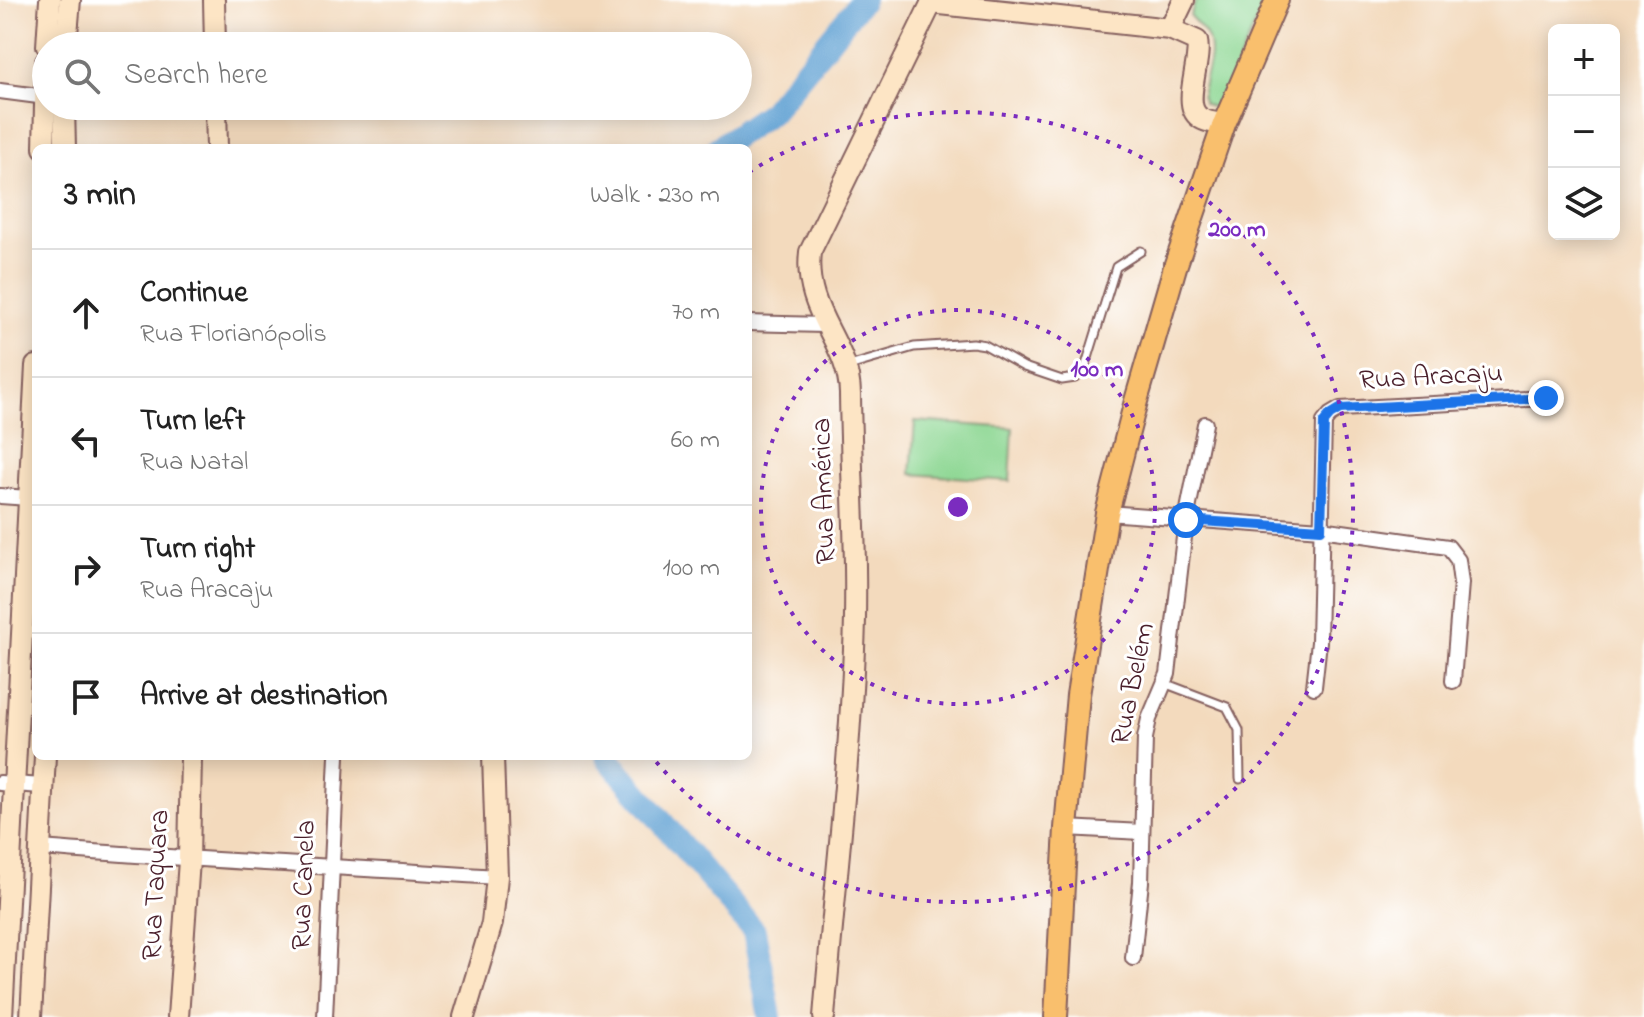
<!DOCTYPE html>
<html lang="en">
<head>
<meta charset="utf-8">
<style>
  :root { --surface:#fff; --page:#f2f2f2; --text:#222; --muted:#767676; --line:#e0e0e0 }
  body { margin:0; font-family:"Indie Flower",sans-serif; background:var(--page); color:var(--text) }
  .controls { position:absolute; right:24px; top:24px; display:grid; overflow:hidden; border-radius:12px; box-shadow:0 4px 20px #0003 }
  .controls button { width:72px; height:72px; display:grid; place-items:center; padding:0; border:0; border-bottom:2px solid var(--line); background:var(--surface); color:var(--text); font:40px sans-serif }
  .stop { position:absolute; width:24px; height:24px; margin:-18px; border:6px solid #1a73e8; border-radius:50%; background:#fff }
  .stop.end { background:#1a73e8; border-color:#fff; box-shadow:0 2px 8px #0008 }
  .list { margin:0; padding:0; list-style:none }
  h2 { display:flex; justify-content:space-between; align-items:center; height:104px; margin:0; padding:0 32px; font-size:34px }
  h2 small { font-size:26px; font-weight:400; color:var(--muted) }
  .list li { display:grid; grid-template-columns:52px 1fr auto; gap:24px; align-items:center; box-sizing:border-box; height:128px; padding:0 32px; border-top:2px solid var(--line) }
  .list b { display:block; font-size:30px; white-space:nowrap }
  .list p { margin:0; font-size:26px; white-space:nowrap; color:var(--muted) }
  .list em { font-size:26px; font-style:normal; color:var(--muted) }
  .icon { flex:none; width:44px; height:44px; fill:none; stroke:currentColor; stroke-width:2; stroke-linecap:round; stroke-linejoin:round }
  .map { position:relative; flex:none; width:1644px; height:1017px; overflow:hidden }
  .search { position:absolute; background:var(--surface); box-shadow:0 4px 20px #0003; left:32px; top:32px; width:720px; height:88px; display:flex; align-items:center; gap:20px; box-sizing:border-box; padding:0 28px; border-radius:44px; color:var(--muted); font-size:30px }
  .panel { position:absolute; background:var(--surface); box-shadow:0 4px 20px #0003; left:32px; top:144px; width:720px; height:616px; border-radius:12px }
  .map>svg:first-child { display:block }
</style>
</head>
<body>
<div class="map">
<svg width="1644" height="1017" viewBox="0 0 1644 1017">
  <rect width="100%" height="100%" fill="#fff"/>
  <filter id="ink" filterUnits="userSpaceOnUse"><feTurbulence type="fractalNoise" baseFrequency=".0125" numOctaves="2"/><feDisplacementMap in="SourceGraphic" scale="16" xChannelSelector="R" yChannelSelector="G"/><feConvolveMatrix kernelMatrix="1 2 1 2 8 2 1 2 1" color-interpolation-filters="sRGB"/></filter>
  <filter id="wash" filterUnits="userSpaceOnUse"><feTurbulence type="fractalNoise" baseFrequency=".006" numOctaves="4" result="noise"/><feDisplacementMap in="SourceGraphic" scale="32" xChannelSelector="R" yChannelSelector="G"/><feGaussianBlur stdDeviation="1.8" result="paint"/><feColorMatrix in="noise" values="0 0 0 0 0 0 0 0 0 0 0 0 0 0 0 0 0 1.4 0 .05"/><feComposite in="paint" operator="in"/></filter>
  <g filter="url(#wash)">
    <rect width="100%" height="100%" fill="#f3dabd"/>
    <g fill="#8dd793" stroke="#6c7b5f" stroke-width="2">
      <path d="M1196,0H1266L1221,102L1214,108L1203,103C1199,81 1217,60 1207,37C1204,30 1195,22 1190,16Z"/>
      <polygon points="915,421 1013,428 1010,481 911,474"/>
    </g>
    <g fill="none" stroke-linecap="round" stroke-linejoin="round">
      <g stroke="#61a1d3" stroke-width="24">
        <polyline points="718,148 771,112 862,0"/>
        <polyline points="606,756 754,931 770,1017"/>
      </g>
    </g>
  </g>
  <g filter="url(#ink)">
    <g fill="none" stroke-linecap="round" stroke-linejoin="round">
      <g stroke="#85605e" stroke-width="11">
        <g id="lane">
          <polyline points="849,366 914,347 973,343 985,345 1024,367 1062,380 1075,378 1085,368 1116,267 1141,251"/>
          <polyline points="1164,683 1227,707 1239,730 1240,779"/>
        </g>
      </g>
      <g stroke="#85605e" stroke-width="18">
        <g id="street">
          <polyline points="0,91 46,97"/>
          <polyline points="748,323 824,325"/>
          <polyline points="0,496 29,498"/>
          <polyline points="1107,513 1321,529 1448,547 1458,560 1461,583 1453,681"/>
          <polyline points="1314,687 1319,642 1324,422 1330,415 1340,409 1546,398"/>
          <polyline points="0,783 42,786"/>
          <polyline points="1066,828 1142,832"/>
          <path d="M40,848C193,860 345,867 497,877"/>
          <polyline points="1133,958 1141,882 1145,738 1149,719 1168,674 1186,520 1205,424"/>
          <polyline points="325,1017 337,756"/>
        </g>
      </g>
      <g stroke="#85605e" stroke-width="24">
        <g id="secondary">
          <polyline points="214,0 215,46"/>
          <path d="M931,3L1170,29L1197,41C1202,62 1181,104 1199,117C1205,122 1216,123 1224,124"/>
          <polyline points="1170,29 1184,0"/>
          <polyline points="47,46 50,0"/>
          <polyline points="66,46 70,0"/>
          <polyline points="64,106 65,148"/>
          <polyline points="216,106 217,148"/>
          <polyline points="44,148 46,62"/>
          <polyline points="2,1017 36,366"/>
          <polyline points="31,1017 45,756"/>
          <polyline points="178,1017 189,860 191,756"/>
          <polyline points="464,1017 492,923 497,877 493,756"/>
          <path d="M824,1017C834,894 849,772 854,649C858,564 851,479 850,394C849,341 803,313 810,252L933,0"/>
        </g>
      </g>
      <g stroke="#85605e" stroke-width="26">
        <polyline id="primary" points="1056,1017 1066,828 1078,695 1107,513 1136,401 1175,267 1224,124 1277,0"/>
      </g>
      <use href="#lane" stroke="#fff" stroke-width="7"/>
      <use href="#street" stroke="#fff" stroke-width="14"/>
      <use href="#secondary" stroke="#fde5c5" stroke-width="20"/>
      <use href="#primary" stroke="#f9bf6d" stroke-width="22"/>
    </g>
  </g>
  <g fill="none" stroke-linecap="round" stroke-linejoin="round" filter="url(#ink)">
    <polyline stroke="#1a73e8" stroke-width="10" points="1186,520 1321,529 1324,422 1330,415 1340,409 1546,398"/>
  </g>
  <g fill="none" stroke="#7b2cbf" stroke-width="4" stroke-dasharray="4 8">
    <circle cx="958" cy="507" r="197"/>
    <path d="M749 172A395 395 0 1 1 653 758"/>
  </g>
  <g text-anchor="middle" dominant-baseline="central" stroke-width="6" stroke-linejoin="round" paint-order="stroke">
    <g font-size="28" fill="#4a1f2b" stroke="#fff">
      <text transform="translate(1431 378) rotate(-3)">Rua Aracaju</text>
      <text transform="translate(825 491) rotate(-92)">Rua América</text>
      <text transform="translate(1134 684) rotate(-78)">Rua Belém</text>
      <text transform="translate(157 885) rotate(-87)">Rua Taquara</text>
      <text transform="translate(305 885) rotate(-88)">Rua Canela</text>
    </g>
  </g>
  <circle cx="958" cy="507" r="12" fill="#7b2cbf" stroke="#fff" stroke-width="4"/>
  <g font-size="24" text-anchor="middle" font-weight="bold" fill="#7b2cbf" stroke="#fff" stroke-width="6" stroke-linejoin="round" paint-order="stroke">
    <text x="1237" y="236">200 m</text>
    <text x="1097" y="376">100 m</text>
  </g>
</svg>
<div class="controls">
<button>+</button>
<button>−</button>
<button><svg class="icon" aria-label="layers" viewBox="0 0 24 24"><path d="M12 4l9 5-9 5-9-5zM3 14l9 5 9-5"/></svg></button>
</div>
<div class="stop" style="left:1186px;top:520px"></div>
<div class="stop end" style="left:1546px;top:398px"></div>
<div class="search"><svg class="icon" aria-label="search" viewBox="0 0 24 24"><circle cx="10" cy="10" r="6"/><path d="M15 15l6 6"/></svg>Search here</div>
<section class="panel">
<h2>3 min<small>Walk · 230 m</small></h2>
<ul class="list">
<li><svg class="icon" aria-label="ahead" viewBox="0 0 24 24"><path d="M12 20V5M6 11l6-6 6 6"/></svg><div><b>Continue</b><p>Rua Florianópolis</p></div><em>70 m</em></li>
<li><svg class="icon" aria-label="left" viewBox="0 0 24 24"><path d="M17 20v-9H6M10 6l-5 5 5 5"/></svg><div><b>Turn left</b><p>Rua Natal</p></div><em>60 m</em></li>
<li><svg class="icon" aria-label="right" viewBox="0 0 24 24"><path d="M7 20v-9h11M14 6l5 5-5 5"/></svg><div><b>Turn right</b><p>Rua Aracaju</p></div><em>100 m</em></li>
<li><svg class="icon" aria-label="arrive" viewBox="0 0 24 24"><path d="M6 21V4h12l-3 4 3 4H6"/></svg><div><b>Arrive at destination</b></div></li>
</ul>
</section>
</div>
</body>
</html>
